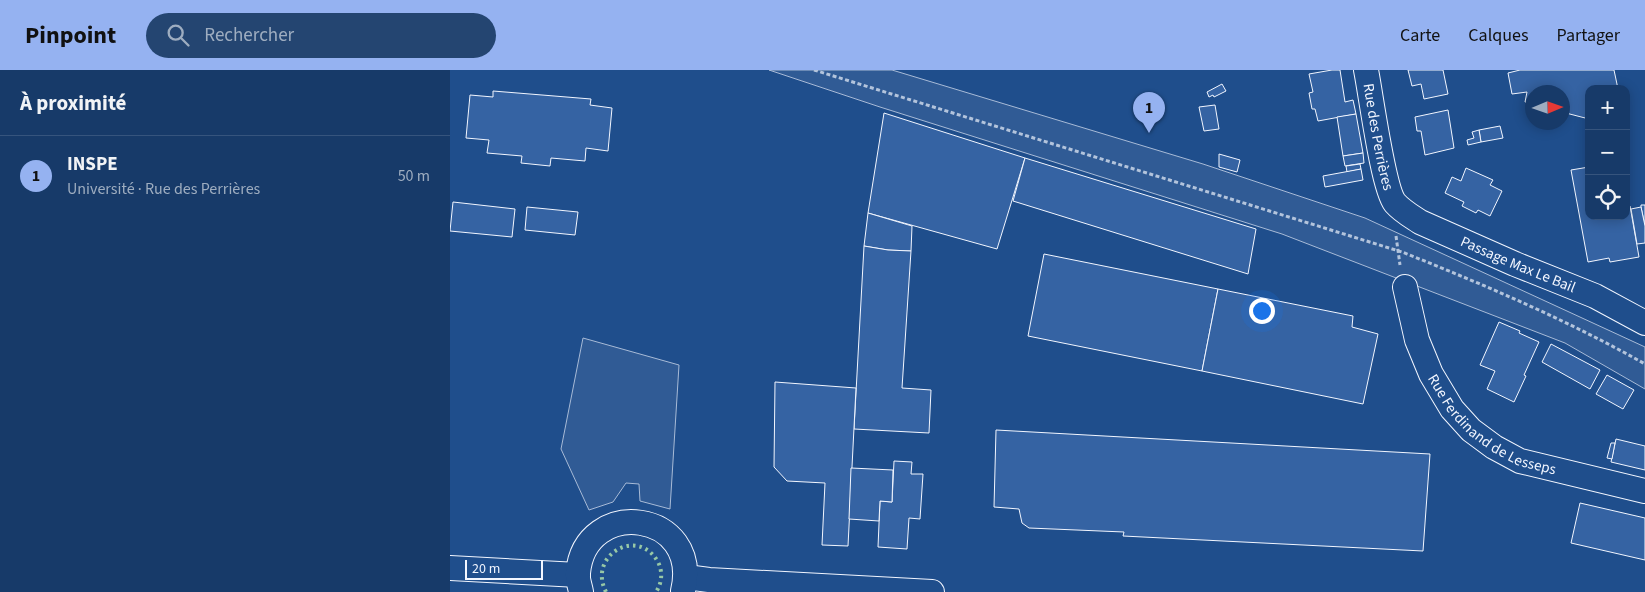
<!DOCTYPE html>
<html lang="fr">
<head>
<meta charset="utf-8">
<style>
  :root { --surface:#173a69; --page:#244571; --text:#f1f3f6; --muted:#9eadc0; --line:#36547d; --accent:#95b2f1 }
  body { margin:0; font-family:"Source Sans 3",sans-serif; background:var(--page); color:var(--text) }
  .controls { position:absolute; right:15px; top:15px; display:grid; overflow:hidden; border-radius:10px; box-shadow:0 2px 12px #0003 }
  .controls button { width:45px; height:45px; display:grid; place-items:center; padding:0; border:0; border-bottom:1px solid var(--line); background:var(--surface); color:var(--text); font:25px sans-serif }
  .compass { position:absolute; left:1075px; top:15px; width:45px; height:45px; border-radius:50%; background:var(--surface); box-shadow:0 2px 12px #0003; rotate:88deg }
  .scale { position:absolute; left:15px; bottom:12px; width:78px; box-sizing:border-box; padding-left:5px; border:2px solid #f2f6ff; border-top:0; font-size:14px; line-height:18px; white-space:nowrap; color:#f2f6ff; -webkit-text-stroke:4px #1f4e8c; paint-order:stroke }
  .you { position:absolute; left:811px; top:240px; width:18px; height:18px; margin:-12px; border:4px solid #fff; border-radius:50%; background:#1a73e8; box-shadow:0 0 0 8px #1a73e833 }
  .badge { display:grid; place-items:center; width:32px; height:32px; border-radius:50%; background:var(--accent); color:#111; font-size:16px; font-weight:700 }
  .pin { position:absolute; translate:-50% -41px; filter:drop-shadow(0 1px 2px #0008) }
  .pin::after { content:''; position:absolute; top:26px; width:18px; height:15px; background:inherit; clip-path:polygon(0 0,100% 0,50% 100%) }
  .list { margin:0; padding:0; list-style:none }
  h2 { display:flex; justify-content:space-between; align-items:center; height:65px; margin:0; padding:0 20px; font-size:21px }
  h2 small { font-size:16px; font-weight:400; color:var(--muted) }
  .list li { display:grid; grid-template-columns:32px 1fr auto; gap:15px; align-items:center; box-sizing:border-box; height:80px; padding:0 20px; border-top:1px solid var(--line) }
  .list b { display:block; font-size:19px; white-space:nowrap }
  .list p { margin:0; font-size:16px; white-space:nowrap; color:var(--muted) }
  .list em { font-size:16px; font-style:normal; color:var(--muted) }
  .icon { flex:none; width:28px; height:28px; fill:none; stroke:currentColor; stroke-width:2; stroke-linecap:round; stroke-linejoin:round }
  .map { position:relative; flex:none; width:1195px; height:522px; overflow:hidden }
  header { display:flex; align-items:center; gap:30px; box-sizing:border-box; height:70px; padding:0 25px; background:var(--accent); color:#111 }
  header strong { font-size:24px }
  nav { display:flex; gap:28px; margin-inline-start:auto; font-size:18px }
  .search { width:350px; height:45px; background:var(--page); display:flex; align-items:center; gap:12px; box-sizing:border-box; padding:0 18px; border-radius:28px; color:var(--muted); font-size:19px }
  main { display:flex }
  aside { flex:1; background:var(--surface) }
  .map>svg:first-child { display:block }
</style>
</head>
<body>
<header>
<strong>Pinpoint</strong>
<div class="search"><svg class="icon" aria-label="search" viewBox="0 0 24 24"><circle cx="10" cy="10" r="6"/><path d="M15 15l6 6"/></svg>Rechercher</div>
<nav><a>Carte</a><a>Calques</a><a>Partager</a></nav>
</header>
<main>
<aside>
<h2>À proximité<small></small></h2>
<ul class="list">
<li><span class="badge">1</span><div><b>INSPE</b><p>Université · Rue des Perrières</p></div><em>50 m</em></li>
</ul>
</aside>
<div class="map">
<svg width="1195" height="522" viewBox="0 0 1195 522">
  <rect width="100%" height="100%" fill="#1f4e8c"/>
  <g fill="#305b95" stroke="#a8bbd7">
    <polygon points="319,0 442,0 753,94 915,148 1195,277 1195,319 1115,273 832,164 430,37"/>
    <polygon points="133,268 229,295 220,439 190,431 189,414 176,413 163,432 139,440 111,379"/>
  </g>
  <g fill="#3563a3" stroke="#f2f6ff">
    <polygon points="882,0 890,0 895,32 903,30 906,44 868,51 865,39 862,39 859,23 863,22 859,4"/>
    <polygon points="958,0 993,0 998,24 974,29 971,14 962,16"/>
    <polygon points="1070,0 1164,0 1168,19 1139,19 1139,49 1112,42 1112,22 1082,22 1082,34 1075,32 1077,22 1062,24 1058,3"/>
    <polygon points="772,14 776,21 764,27 763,25 759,27 757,22"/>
    <polygon points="43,21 141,29 140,35 162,38 158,81 136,78 135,91 101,88 100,96 71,93 72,86 37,83 39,70 16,68 20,25 43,27"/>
    <polygon points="765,35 769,59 754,61 749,37"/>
    <polygon points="998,40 1004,78 975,85 971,61 967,61 965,47"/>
    <polygon points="434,43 575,88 547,179 418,143"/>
    <polygon points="906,44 913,83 893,86 887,47"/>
    <polygon points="1050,56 1053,68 1031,72 1029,60"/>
    <polygon points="1029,60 1031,72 1018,75 1017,70 1024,68 1022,62"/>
    <polygon points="913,83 914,93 895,96 893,86"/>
    <polygon points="769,84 790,90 787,102 769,97"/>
    <polygon points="575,88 806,159 798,204 563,131"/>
    <polygon points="910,94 911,99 897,102 896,96"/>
    <polygon points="1139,97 1139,146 1176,146 1176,136 1180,136 1189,187 1160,192 1159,188 1138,192 1121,100"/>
    <polygon points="1016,98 1043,110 1040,115 1052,121 1040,146 1028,140 1026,143 1012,136 1014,132 995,123 1002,107 1011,111"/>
    <polygon points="911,99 913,110 875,117 873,106"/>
    <polygon points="3,132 65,139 62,167 0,161"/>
    <polygon points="1191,135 1195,135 1195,156 1191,137"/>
    <polygon points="77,137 128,142 125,165 75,160"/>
    <polygon points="1191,137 1195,156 1195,173 1187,174 1181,139"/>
    <polygon points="418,143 462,156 461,181 438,180 414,176"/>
    <polygon points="414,176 438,180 461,181 452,318 481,320 479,363 404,359"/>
    <polygon points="594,184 768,219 752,301 578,266"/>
    <polygon points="768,219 903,246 902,257 928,264 913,334 752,301"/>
    <polygon points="1049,252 1070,261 1069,263 1089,272 1074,305 1076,306 1064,332 1037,319 1045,301 1030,295"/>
    <polygon points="1101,274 1150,300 1140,319 1092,292"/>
    <polygon points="1157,305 1184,320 1173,339 1146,324"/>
    <polygon points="325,312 406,318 398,476 372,475 375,413 337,411 324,397"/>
    <polygon points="546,360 980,384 973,481 673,466 674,462 579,458 572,453 569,439 544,437"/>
    <polygon points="1166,369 1195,376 1195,400 1161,392"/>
    <polygon points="1161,373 1165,373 1162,389 1157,388"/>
    <polygon points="444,391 462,392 461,404 473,404 470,449 459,448 457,479 428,477 430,431 442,432"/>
    <polygon points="401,398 443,400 442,432 430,431 429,451 399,449"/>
    <polygon points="1130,433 1195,448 1195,490 1121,473"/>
  </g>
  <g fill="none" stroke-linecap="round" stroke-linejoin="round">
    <g stroke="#f2f6ff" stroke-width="26">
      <g id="street">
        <path id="s1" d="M916,0C921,25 933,118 945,133C952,141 961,146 970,152L1065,194L1145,226L1195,253"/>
        <path id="s2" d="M955,217L967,270L981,304L1002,339L1021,360L1044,377L1070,391L1195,421"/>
        <polyline points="0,498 128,505"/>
        <polyline points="236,507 259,510 482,522"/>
        <path d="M131,522C130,516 127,509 128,503C135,426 252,440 233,521"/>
      </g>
    </g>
    <g stroke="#b3c4dc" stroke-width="3" stroke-dasharray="4 2.5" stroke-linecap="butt">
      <path d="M364,0L952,182C1035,215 1117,250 1195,294"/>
      <polyline points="946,166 950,195"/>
    </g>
    <use href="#street" stroke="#1f4e8c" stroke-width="24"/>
    <path stroke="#97c8a6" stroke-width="4" stroke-dasharray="2.5 4" stroke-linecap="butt" d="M156,522C137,485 188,456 208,492C213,502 212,513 206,522"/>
  </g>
  <g text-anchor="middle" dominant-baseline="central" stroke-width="4" stroke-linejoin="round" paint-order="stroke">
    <g font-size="15" fill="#f2f6ff" stroke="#1f4e8c">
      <text stroke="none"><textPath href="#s1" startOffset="68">Rue des Perrières</textPath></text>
      <text stroke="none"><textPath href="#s1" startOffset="275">Passage Max Le Bail</textPath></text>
      <text stroke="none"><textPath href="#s2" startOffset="174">Rue Ferdinand de Lesseps</textPath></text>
    </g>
  </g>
</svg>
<div class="controls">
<button>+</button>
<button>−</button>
<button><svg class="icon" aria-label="locate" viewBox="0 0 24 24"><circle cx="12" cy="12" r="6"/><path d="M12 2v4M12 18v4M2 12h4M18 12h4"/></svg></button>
</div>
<svg class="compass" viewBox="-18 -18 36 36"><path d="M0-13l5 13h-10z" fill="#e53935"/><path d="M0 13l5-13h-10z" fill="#9eadc0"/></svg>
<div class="scale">20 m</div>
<div class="you"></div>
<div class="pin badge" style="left:699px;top:63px">1</div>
</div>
</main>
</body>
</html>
